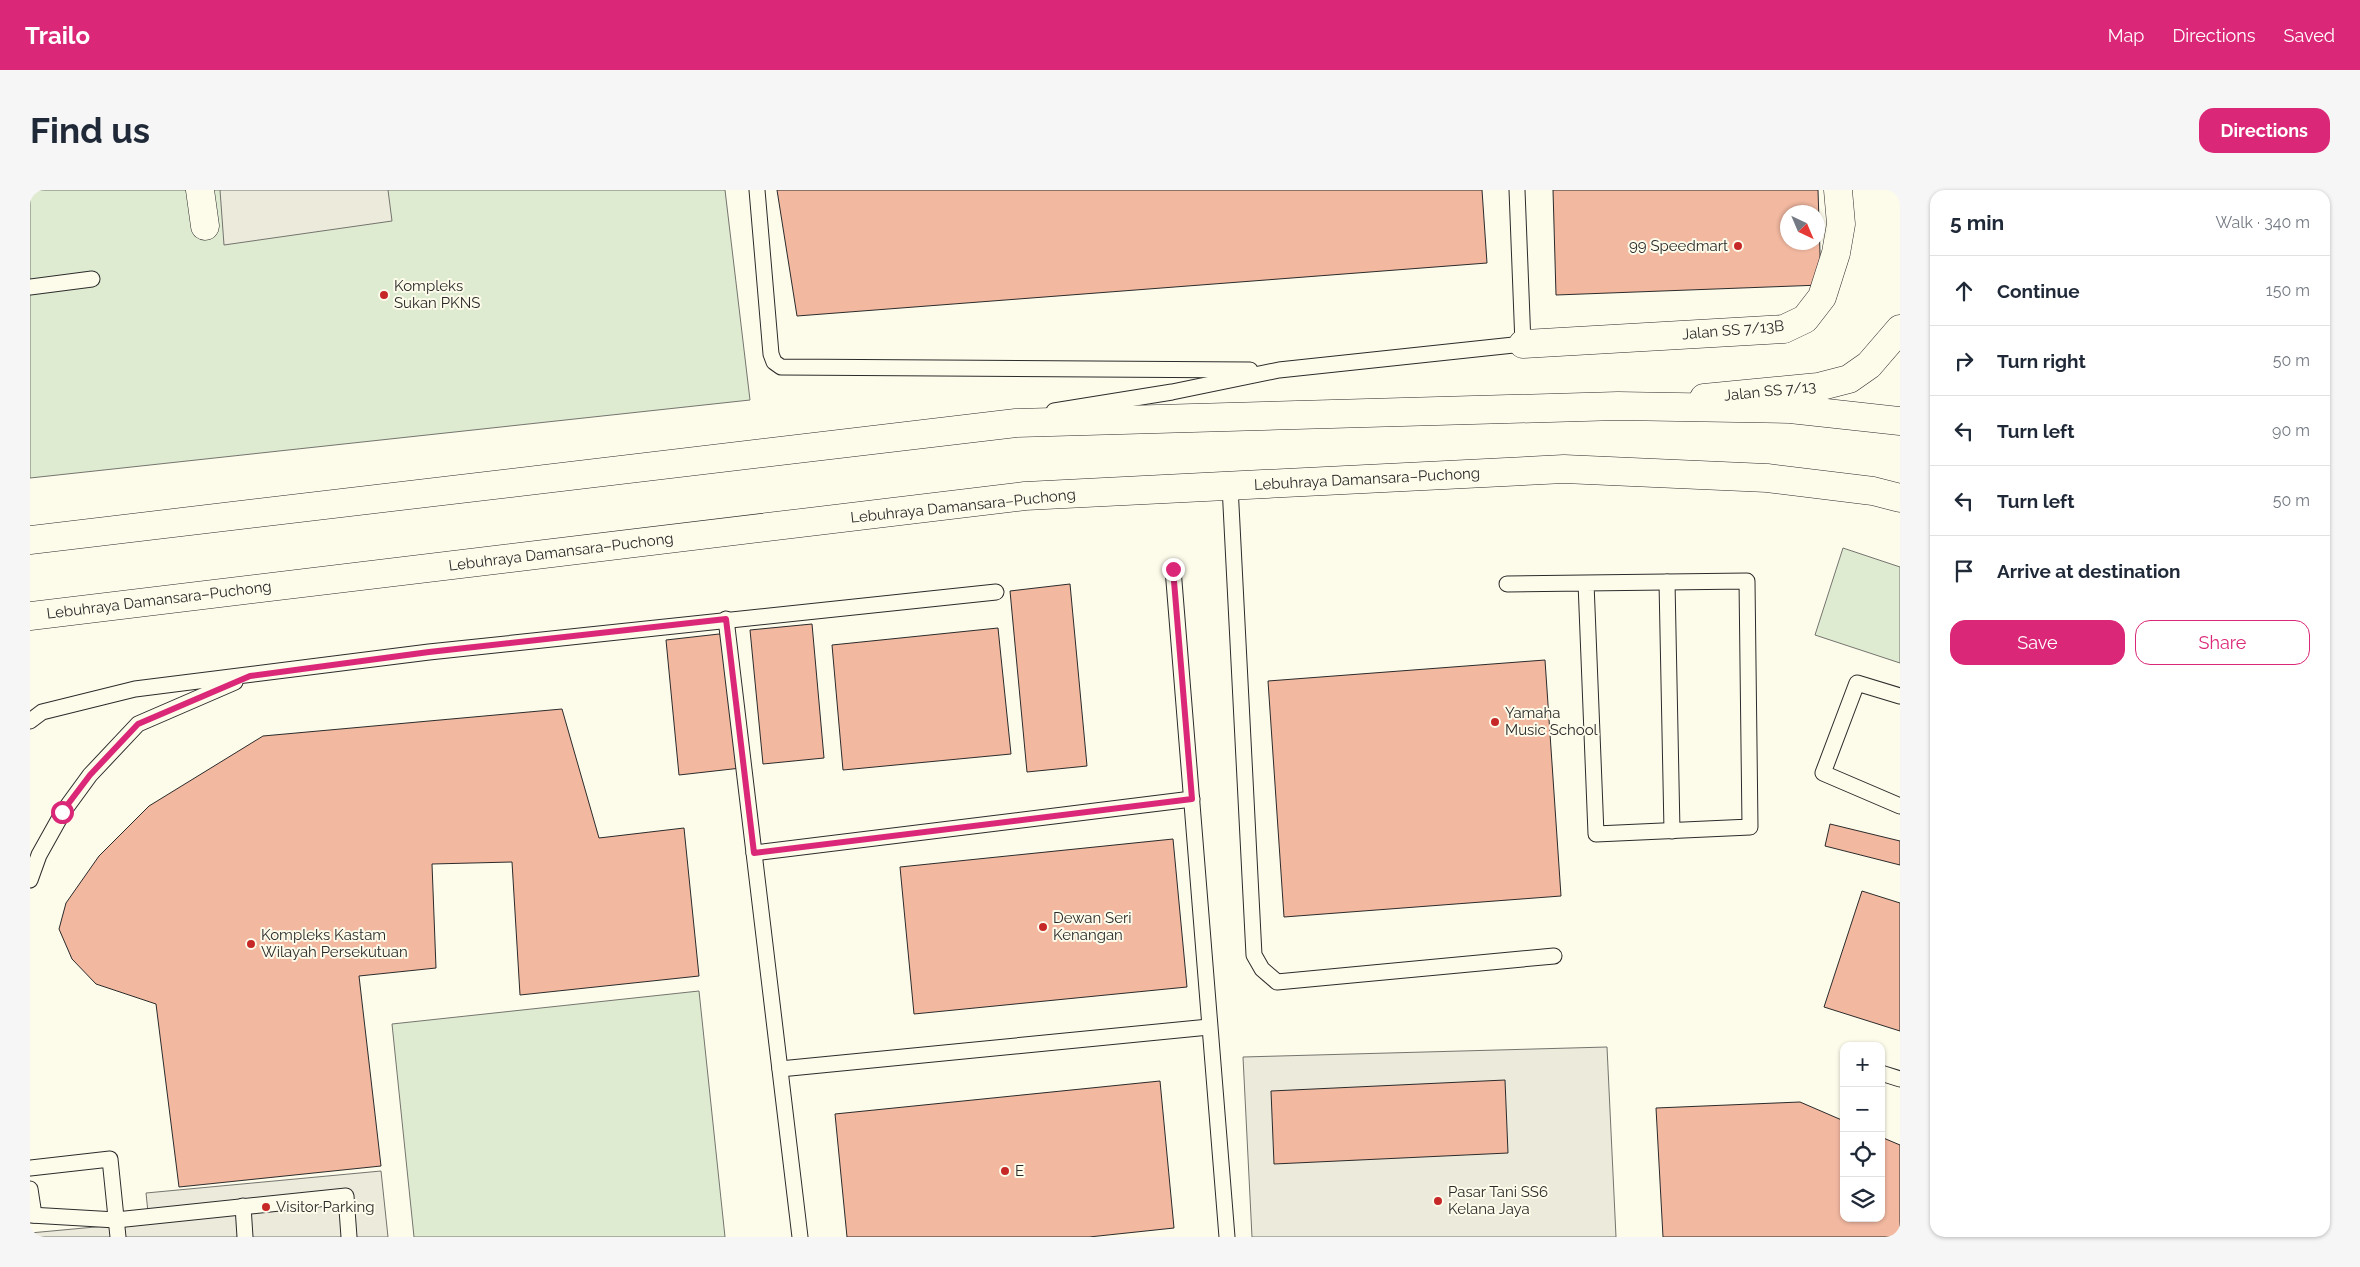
<!DOCTYPE html>
<html lang="en">
<head>
<meta charset="utf-8">
<style>
  :root { --surface:#fff; --page:#f6f6f7; --text:#1f2937; --muted:#747a83; --line:#e0e1e3; --accent:#db2777 }
  body { margin:0; font-family:Raleway,sans-serif; background:var(--page); color:var(--text) }
  .controls { position:absolute; right:15px; bottom:15px; display:grid; overflow:hidden; border-radius:10px; box-shadow:0 1px 4px #0004 }
  .controls button { width:45px; height:45px; display:grid; place-items:center; padding:0; border:0; border-bottom:1px solid var(--line); background:var(--surface); color:var(--text); font:25px sans-serif }
  .compass { position:absolute; left:1750px; top:15px; width:45px; height:45px; border-radius:50%; background:var(--surface); box-shadow:0 1px 4px #0004; rotate:136deg }
  .stop { position:absolute; width:15px; height:15px; margin:-11px; border:4px solid #db2777; border-radius:50%; background:#fff }
  .stop.end { background:#db2777; border-color:#fff; box-shadow:0 1px 5px #0008 }
  .list { margin:0; padding:0; list-style:none }
  h2 { display:flex; justify-content:space-between; align-items:center; height:65px; margin:0; padding:0 20px; font-size:21px }
  h2 small { font-size:16px; font-weight:400; color:var(--muted) }
  .list li { display:grid; grid-template-columns:32px 1fr auto; gap:15px; align-items:center; box-sizing:border-box; height:70px; padding:0 20px; border-top:1px solid var(--line) }
  .list b { display:block; font-size:19px; white-space:nowrap }
  .list em { font-size:16px; font-style:normal; color:var(--muted) }
  .actions { display:flex; gap:10px; padding:15px 20px }
  .actions a { flex:1; padding:11px 0; border:1px solid var(--accent); border-radius:15px; text-align:center; font-size:18px; color:var(--accent) }
  .actions .main { background:var(--accent); color:#fff }
  .icon { flex:none; width:28px; height:28px; fill:none; stroke:currentColor; stroke-width:2; stroke-linecap:round; stroke-linejoin:round }
  .map { position:relative; flex:none; width:1870px; height:1047px; overflow:hidden; border-radius:15px }
  header { display:flex; align-items:center; gap:30px; box-sizing:border-box; height:70px; padding:0 25px; background:var(--accent); color:#fff }
  header strong { font-size:24px }
  nav { display:flex; gap:28px; margin-inline-start:auto; font-size:18px }
  .intro { display:flex; align-items:center; justify-content:space-between; box-sizing:border-box; height:120px; padding:0 30px }
  h1 { margin:0; font-size:35px }
  .button { padding:12px 22px; border-radius:15px; background:var(--accent); color:#fff; font-size:18px; font-weight:700 }
  main { display:flex; gap:30px; padding:0 30px }
  aside { flex:1; background:var(--surface); border-radius:15px; box-shadow:0 1px 4px #0004 }
  .map>svg:first-child { display:block }
</style>
</head>
<body>
<header>
<strong>Trailo</strong>
<nav><a>Map</a><a>Directions</a><a>Saved</a></nav>
</header>
<div class="intro"><h1>Find us</h1><a class="button">Directions</a></div>
<main>
<div class="map">
<svg width="1870" height="1047" viewBox="0 0 1870 1047">
  <rect width="100%" height="100%" fill="#fdfbea"/>
  <g fill="#deebd1" stroke="#74746e">
    <polygon points="0,0 695,0 720,210 0,288"/>
    <polygon points="1813,358 1870,377 1870,473 1785,445"/>
    <polygon points="669,801 695,1047 384,1047 362,834"/>
  </g>
  <g fill="#eceadb" stroke="#74746e">
    <polygon points="190,0 358,0 362,31 194,55"/>
    <polygon points="1577,857 1586,1047 1222,1047 1213,867"/>
    <polygon points="351,981 358,1047 0,1047 0,1043 119,1032 116,1003"/>
  </g>
  <g fill="#f2b8a0" stroke="#2b2b2b" fill-rule="evenodd">
    <polygon points="747,0 1452,0 1457,73 767,126"/>
    <path d="M1523,0H1788L1791,95L1526,105ZM1758,22H1788V52H1758Z"/>
    <polygon points="1040,394 1057,576 997,582 980,401"/>
    <polygon points="782,434 794,568 733,574 720,440"/>
    <polygon points="968,438 981,564 813,580 802,455"/>
    <polygon points="698,443 711,578 649,585 636,450"/>
    <polygon points="1515,470 1531,706 1254,727 1238,491"/>
    <polygon points="532,519 569,648 654,638 669,786 490,805 482,672 402,674 406,778 329,786 351,976 149,997 126,814 66,794 42,769 29,739 36,713 69,666 119,616 233,546"/>
    <polygon points="1800,634 1870,651 1870,675 1795,656"/>
    <polygon points="1143,649 1157,797 884,824 870,677"/>
    <polygon points="1832,701 1870,713 1870,841 1794,817"/>
    <polygon points="1475,890 1478,963 1244,974 1241,901"/>
    <polygon points="1130,891 1144,1038 1059,1047 817,1047 805,924"/>
    <polygon points="1770,912 1814,931 1814,1028 1851,1028 1851,947 1870,955 1870,1047 1633,1047 1626,918"/>
  </g>
  <g fill="none" stroke-linecap="round" stroke-linejoin="round">
    <g stroke="#2b2b2b" stroke-width="17">
      <g id="lane">
        <polyline points="727,0 741,164 744,172 751,177 1220,180"/>
        <polyline points="0,97 62,89"/>
        <polyline points="1024,221 1142,202 1249,180 1493,154 1487,0"/>
        <polyline points="1200,296 1224,765 1232,779 1247,792 1524,766"/>
        <polyline points="1143,379 1197,1047"/>
        <polyline points="1637,392 1642,641"/>
        <polyline points="1477,394 1717,391 1720,637 1566,644 1556,393"/>
        <polyline points="696,429 770,1047"/>
        <polyline points="1870,506 1827,493 1793,583 1870,616"/>
        <polyline points="0,531 12,522 105,499 399,462 966,402"/>
        <polyline points="724,663 1162,609"/>
        <polyline points="0,690 9,665 33,622 60,585 108,534 205,492"/>
        <polyline points="750,879 1179,837"/>
        <polyline points="1851,883 1870,889"/>
        <polyline points="0,978 80,969 88,1047"/>
        <polyline points="0,999 4,1025"/>
        <polyline points="213,1016 215,1047"/>
        <polyline points="0,1025 86,1030 316,1006 319,1047"/>
      </g>
    </g>
    <g stroke="#2b2b2b" stroke-width="29">
      <g id="street">
        <polyline points="170,0 175,36"/>
        <polyline points="1493,154 1754,139 1775,129 1792,107 1806,63 1811,34 1808,0"/>
      </g>
    </g>
    <g stroke="#2b2b2b" stroke-width="29">
      <polyline id="secondary" points="1674,208 1788,197 1819,189 1839,175 1870,139"/>
    </g>
    <g stroke="#2b2b2b" stroke-width="29">
      <g id="highway">
        <polyline points="0,350 986,233 1588,216 1760,219 1870,231"/>
        <polyline points="0,426 995,306 1534,279 1737,288 1843,301 1870,308"/>
      </g>
    </g>
    <use href="#lane" stroke="#fdfbea" stroke-width="15"/>
    <use href="#street" stroke="#fdfbea" stroke-width="28"/>
    <use href="#secondary" stroke="#fdfbea" stroke-width="28"/>
    <use href="#highway" stroke="#fdfbea" stroke-width="28"/>
  </g>
  <g fill="none" stroke-linecap="round" stroke-linejoin="round">
    <polyline stroke="#db2777" stroke-width="6" points="32,622 60,585 108,534 220,486 399,462 696,429 724,663 1162,609 1143,379"/>
  </g>
  <g fill="#c62828" stroke="#fdfbea" stroke-width="2">
    <circle cx="1708" cy="56" r="5"/>
    <circle cx="354" cy="105" r="5"/>
    <circle cx="1465" cy="532" r="5"/>
    <circle cx="1013" cy="737" r="5"/>
    <circle cx="221" cy="754" r="5"/>
    <circle cx="975" cy="981" r="5"/>
    <circle cx="1408" cy="1011" r="5"/>
    <circle cx="236" cy="1017" r="5"/>
  </g>
  <g text-anchor="middle" dominant-baseline="central" stroke-width="4" stroke-linejoin="round" paint-order="stroke">
    <g font-size="15" fill="#2b2b2b" stroke="#fdfbea" text-anchor="start">
      <text x="1698" y="56" text-anchor="end">99 Speedmart</text>
      <text x="364" y="96">Kompleks<tspan x="364" dy="17">Sukan PKNS</tspan></text>
      <text x="1475" y="523">Yamaha<tspan x="1475" dy="17">Music School</tspan></text>
      <text x="1023" y="728">Dewan Seri<tspan x="1023" dy="17">Kenangan</tspan></text>
      <text x="231" y="745">Kompleks Kastam<tspan x="231" dy="17">Wilayah Persekutuan</tspan></text>
      <text x="985" y="981">E</text>
      <text x="1418" y="1002">Pasar Tani SS6<tspan x="1418" dy="17">Kelana Jaya</tspan></text>
      <text x="246" y="1017">Visitor Parking</text>
    </g>
    <g font-size="15" fill="#2b2b2b" stroke="#fdfbea">
      <text transform="translate(1703 140) rotate(-5)">Jalan SS 7/13B</text>
      <text transform="translate(1740 201) rotate(-6)">Jalan SS 7/13</text>
      <text transform="translate(1337 289) rotate(-3)">Lebuhraya Damansara–Puchong</text>
      <text transform="translate(933 316) rotate(-6)">Lebuhraya Damansara–Puchong</text>
      <text transform="translate(531 362) rotate(-7)">Lebuhraya Damansara–Puchong</text>
      <text transform="translate(129 410) rotate(-7)">Lebuhraya Damansara–Puchong</text>
    </g>
  </g>
</svg>
<div class="controls">
<button>+</button>
<button>−</button>
<button><svg class="icon" aria-label="locate" viewBox="0 0 24 24"><circle cx="12" cy="12" r="6"/><path d="M12 2v4M12 18v4M2 12h4M18 12h4"/></svg></button>
<button><svg class="icon" aria-label="layers" viewBox="0 0 24 24"><path d="M12 4l9 5-9 5-9-5zM3 14l9 5 9-5"/></svg></button>
</div>
<svg class="compass" viewBox="-18 -18 36 36"><path d="M0-13l5 13h-10z" fill="#e53935"/><path d="M0 13l5-13h-10z" fill="#747a83"/></svg>
<div class="stop" style="left:32px;top:622px"></div>
<div class="stop end" style="left:1143px;top:379px"></div>
</div>
<aside>
<h2>5 min<small>Walk · 340 m</small></h2>
<ul class="list">
<li><svg class="icon" aria-label="ahead" viewBox="0 0 24 24"><path d="M12 20V5M6 11l6-6 6 6"/></svg><div><b>Continue</b></div><em>150 m</em></li>
<li><svg class="icon" aria-label="right" viewBox="0 0 24 24"><path d="M7 20v-9h11M14 6l5 5-5 5"/></svg><div><b>Turn right</b></div><em>50 m</em></li>
<li><svg class="icon" aria-label="left" viewBox="0 0 24 24"><path d="M17 20v-9H6M10 6l-5 5 5 5"/></svg><div><b>Turn left</b></div><em>90 m</em></li>
<li><svg class="icon" aria-label="left" viewBox="0 0 24 24"><path d="M17 20v-9H6M10 6l-5 5 5 5"/></svg><div><b>Turn left</b></div><em>50 m</em></li>
<li><svg class="icon" aria-label="arrive" viewBox="0 0 24 24"><path d="M6 21V4h12l-3 4 3 4H6"/></svg><div><b>Arrive at destination</b></div></li>
</ul>
<div class="actions"><a class="main">Save</a><a>Share</a></div>
</aside>
</main>
</body>
</html>
